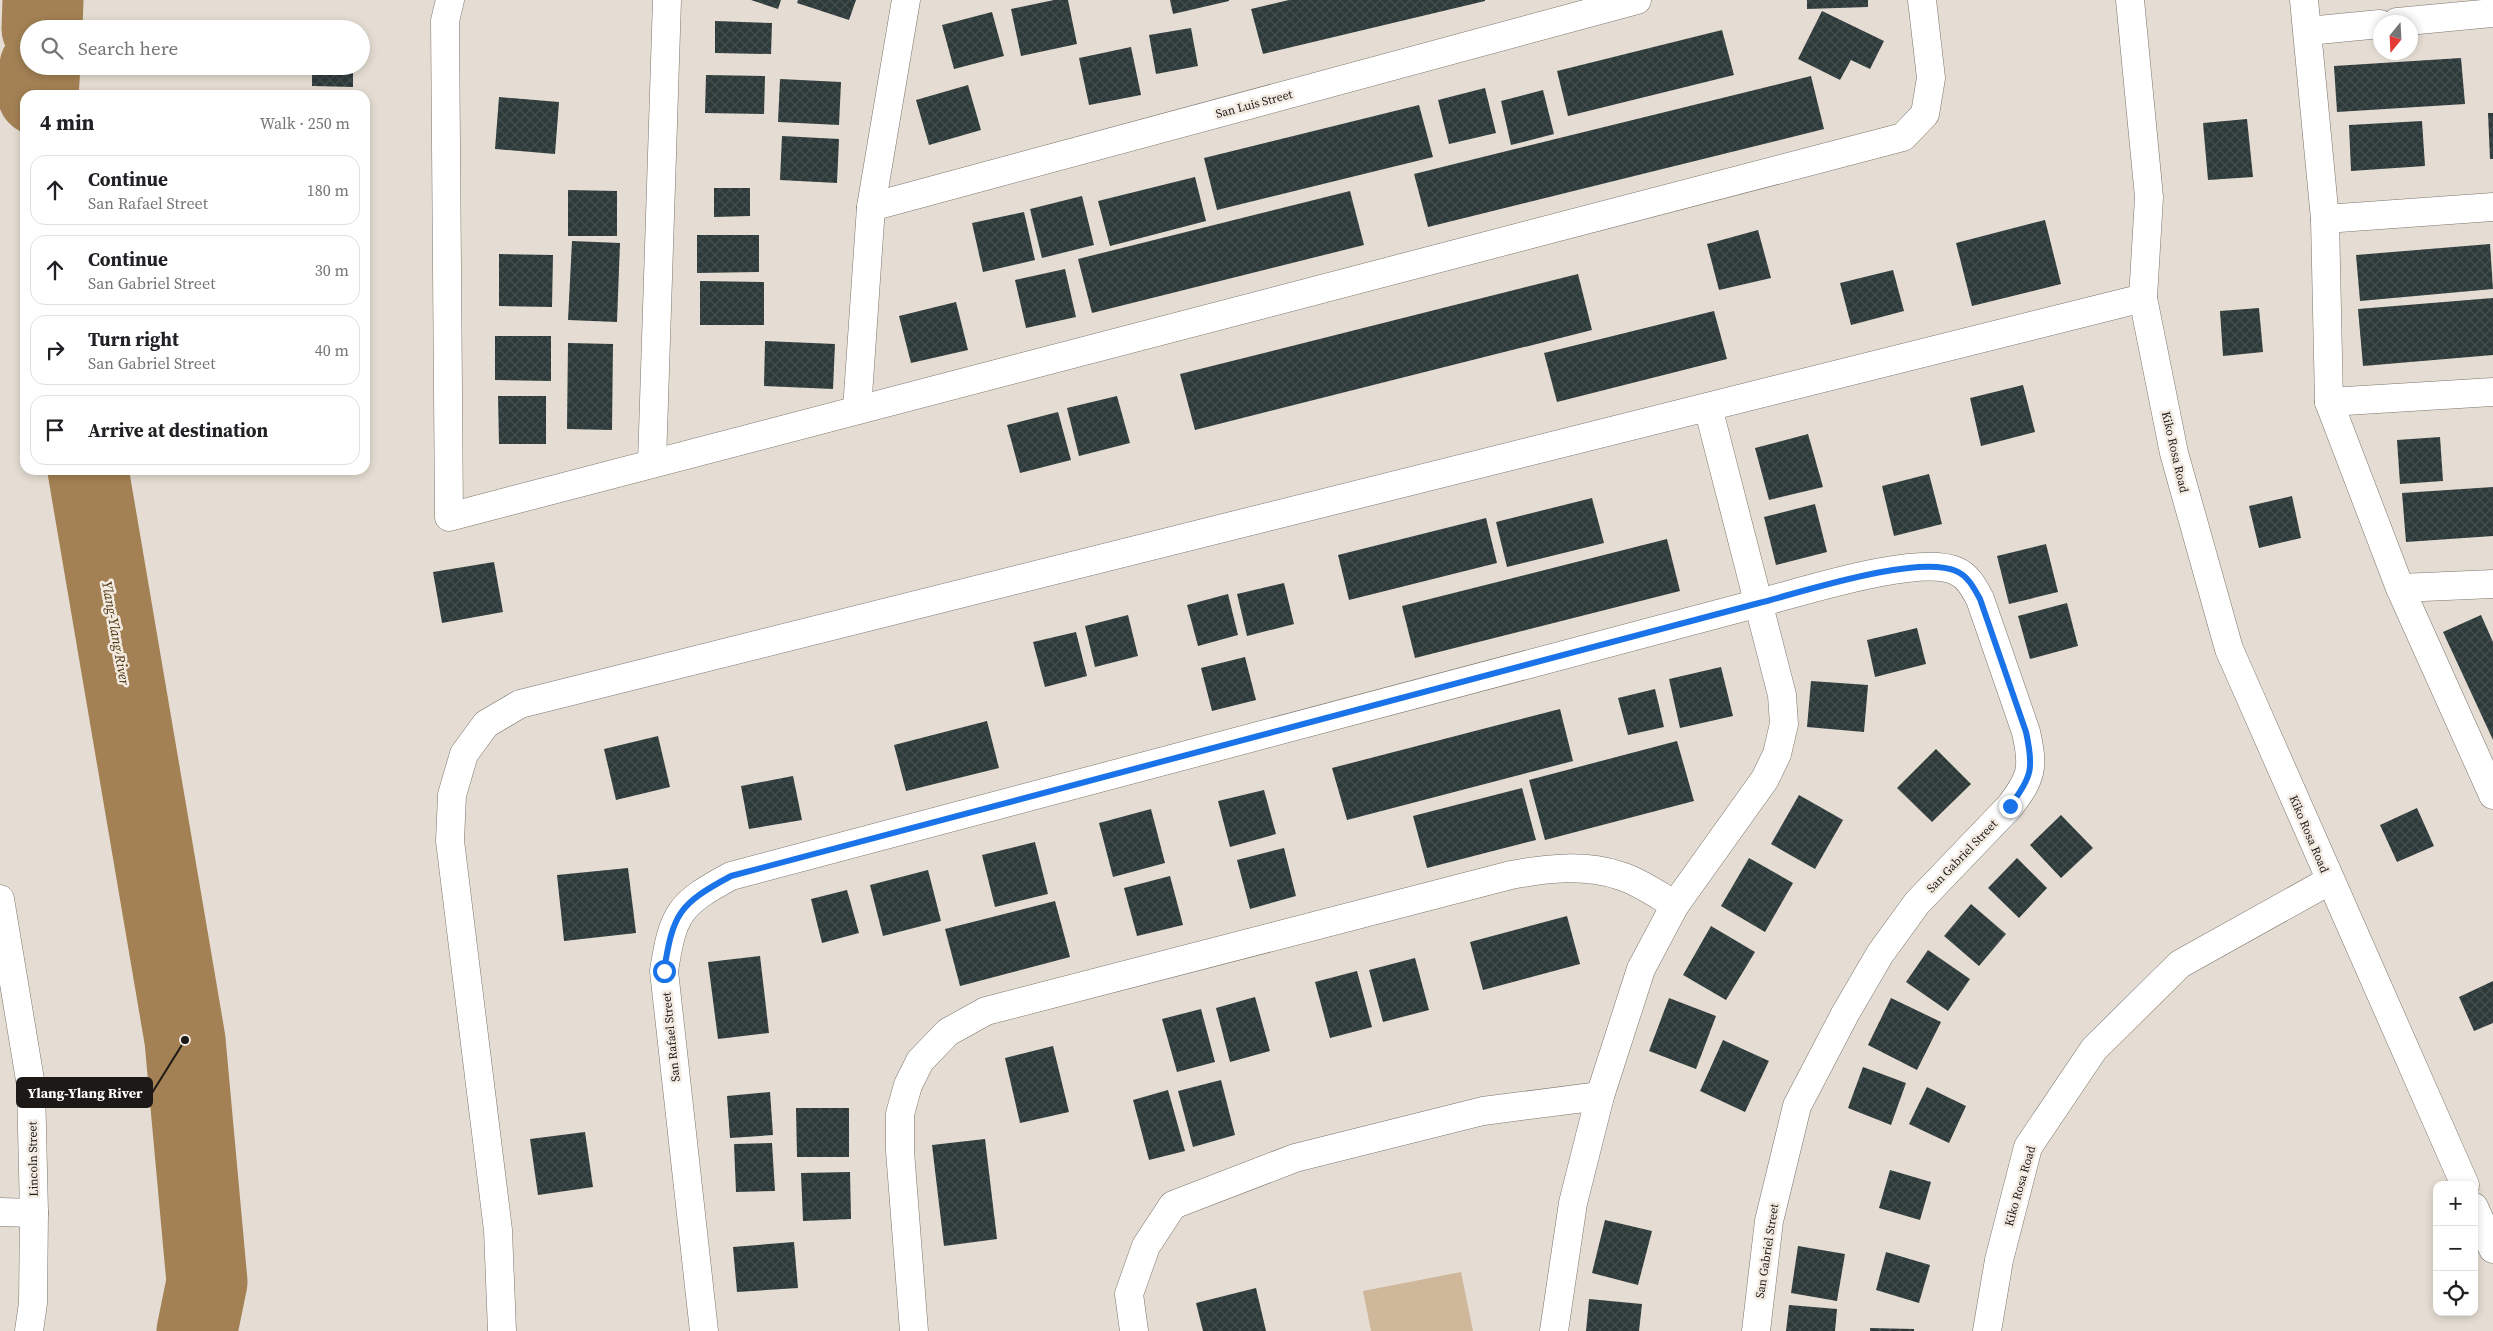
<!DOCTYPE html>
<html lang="en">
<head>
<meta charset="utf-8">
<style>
  :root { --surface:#fff; --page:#f6f6f6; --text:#202124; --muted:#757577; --line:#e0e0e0 }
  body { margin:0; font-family:"Source Serif 4",serif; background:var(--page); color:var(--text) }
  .controls { position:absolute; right:15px; bottom:15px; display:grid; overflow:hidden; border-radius:10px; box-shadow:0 2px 8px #0003 }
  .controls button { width:45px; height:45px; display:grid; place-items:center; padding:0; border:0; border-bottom:1px solid var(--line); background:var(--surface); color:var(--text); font:25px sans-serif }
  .compass { position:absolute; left:2373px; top:15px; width:45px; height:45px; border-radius:50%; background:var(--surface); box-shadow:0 2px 8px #0003; rotate:198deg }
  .stop { position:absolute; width:15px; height:15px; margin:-11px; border:4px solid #1a73e8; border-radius:50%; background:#fff }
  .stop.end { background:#1a73e8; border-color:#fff; box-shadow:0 1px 5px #0008 }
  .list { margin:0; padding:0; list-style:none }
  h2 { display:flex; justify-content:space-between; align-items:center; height:65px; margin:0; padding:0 20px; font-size:21px }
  h2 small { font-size:16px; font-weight:400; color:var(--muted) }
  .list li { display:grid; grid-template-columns:32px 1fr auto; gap:15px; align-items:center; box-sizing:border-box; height:70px; margin:0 10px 10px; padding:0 10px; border:1px solid var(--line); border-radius:15px }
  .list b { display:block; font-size:19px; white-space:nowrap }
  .list p { margin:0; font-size:16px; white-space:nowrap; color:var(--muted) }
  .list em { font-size:16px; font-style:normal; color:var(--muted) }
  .icon { flex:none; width:28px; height:28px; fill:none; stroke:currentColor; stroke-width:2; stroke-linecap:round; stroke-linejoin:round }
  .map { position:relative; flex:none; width:2493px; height:1331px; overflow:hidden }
  .search { position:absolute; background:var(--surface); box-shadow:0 2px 8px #0003; left:20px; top:20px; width:350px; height:55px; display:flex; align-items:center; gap:12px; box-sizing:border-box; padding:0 18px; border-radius:28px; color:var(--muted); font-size:19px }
  .panel { position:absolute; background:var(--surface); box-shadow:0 2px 8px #0003; left:20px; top:90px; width:350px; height:385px; border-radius:15px }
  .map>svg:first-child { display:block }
</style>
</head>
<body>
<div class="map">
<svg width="2493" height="1331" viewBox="0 0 2493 1331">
  <defs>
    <pattern id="building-cross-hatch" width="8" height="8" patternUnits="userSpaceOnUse" patternTransform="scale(1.25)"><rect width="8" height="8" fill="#2e3a3a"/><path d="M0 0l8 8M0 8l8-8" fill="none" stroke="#434d4d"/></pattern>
  </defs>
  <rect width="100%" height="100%" fill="#e5ddd3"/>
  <polygon fill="#cfb799" points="1461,1272 1473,1331 1371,1331 1363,1291"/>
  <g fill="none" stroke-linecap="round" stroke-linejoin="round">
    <g stroke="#a38154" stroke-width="81">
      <polyline points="42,29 43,0"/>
      <polyline points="38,95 40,66"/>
      <polyline points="88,470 185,1040 207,1282 197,1331"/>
    </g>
  </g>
  <g fill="url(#building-cross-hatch)">
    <polygon points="751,0 781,0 778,9"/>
    <polygon points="798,0 856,0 849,20 797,3"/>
    <polygon points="1054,0 1068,0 1077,44 1021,56 1011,9"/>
    <polygon points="1170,0 1229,0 1229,1 1173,14"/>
    <polygon points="1289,0 1485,0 1485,1 1263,54 1251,9"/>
    <polygon points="1807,0 1868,0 1868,7 1807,9"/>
    <polygon points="1822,11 1884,41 1870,69 1851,60 1840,80 1798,59"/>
    <polygon points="992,12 1004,56 954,69 942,25"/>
    <polygon points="715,21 772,23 771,54 715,53"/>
    <polygon points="1191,28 1198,66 1156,74 1149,35"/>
    <polygon points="1722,30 1734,75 1568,116 1557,71"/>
    <polygon points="1131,47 1141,95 1089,105 1079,58"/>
    <polygon points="2461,58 2465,104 2337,112 2334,66"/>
    <polygon points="312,66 353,66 353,87 312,86"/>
    <polygon points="706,75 765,76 764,114 705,113"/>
    <polygon points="1811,76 1824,129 1428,227 1414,174"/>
    <polygon points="780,79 841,82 839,125 778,122"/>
    <polygon points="968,85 981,130 929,145 916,100"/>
    <polygon points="1485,88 1496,133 1449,144 1438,100"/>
    <polygon points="1543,90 1554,134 1511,145 1501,101"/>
    <polygon points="499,97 559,102 555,154 495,149"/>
    <polygon points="1419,105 1433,157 1217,210 1204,158"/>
    <polygon points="2488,113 2493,113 2493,159 2490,159"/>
    <polygon points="2247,119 2253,177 2208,180 2203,123"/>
    <polygon points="2422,121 2425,166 2351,171 2349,125"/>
    <polygon points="782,136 839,139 837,183 780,180"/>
    <polygon points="1195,177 1206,221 1110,246 1098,201"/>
    <polygon points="714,188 750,188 750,216 714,217"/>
    <polygon points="568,190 617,191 617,236 568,236"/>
    <polygon points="1350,191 1364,245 1092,313 1078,259"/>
    <polygon points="1082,196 1094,245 1042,258 1030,209"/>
    <polygon points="1024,212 1035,260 983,272 972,223"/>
    <polygon points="2045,220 2061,284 1972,306 1956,243"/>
    <polygon points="1758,230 1771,278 1719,290 1707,244"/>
    <polygon points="697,235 759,235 759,272 697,273"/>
    <polygon points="572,241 620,243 617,322 568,320"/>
    <polygon points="2490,244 2493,289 2360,301 2356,255"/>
    <polygon points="499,254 553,255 552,307 499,306"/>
    <polygon points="1065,269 1076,317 1026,328 1015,280"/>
    <polygon points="1893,270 1904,311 1851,325 1840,283"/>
    <polygon points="1578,274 1592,330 1195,430 1180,374"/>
    <polygon points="700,281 764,282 764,325 700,325"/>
    <polygon points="2493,298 2493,355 2363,366 2358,309"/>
    <polygon points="956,302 968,350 911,363 899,316"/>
    <polygon points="2259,308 2263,352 2223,356 2220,311"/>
    <polygon points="1714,311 1727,359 1557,402 1544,353"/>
    <polygon points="495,336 551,336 551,381 495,380"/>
    <polygon points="765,341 835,344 833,389 764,386"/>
    <polygon points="568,343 613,344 612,430 567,429"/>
    <polygon points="2023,385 2035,432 1981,446 1970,398"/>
    <polygon points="498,396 546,396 546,444 499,444"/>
    <polygon points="1117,396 1130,443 1079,456 1067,408"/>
    <polygon points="1058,412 1071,460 1020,473 1007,425"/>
    <polygon points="1808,434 1823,487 1769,500 1755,448"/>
    <polygon points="2440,437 2443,481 2400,484 2397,440"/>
    <polygon points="1929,474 1942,524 1894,536 1882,486"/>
    <polygon points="2493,487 2493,536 2406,542 2402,493"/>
    <polygon points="2292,496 2301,538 2259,548 2249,506"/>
    <polygon points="1592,498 1604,543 1507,567 1496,522"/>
    <polygon points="1815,504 1827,552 1776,565 1764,517"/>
    <polygon points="1486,518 1497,563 1349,600 1338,555"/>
    <polygon points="1667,539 1680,591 1415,658 1402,606"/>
    <polygon points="2046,544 2058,592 2009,604 1997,556"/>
    <polygon points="494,562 503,612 442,623 433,572"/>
    <polygon points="1284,583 1294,624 1247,636 1237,594"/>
    <polygon points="1228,594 1238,635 1198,646 1187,605"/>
    <polygon points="2067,603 2078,646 2030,659 2018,616"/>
    <polygon points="1128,615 1138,656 1095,667 1085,626"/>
    <polygon points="2481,615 2493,642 2493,740 2443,632"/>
    <polygon points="1917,628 1926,664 1875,677 1867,640"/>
    <polygon points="1076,632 1087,676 1045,687 1033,642"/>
    <polygon points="1245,657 1256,700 1212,711 1201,668"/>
    <polygon points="1721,667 1733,716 1680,728 1669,679"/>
    <polygon points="1811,681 1868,685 1864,732 1807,727"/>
    <polygon points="1655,689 1664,727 1628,735 1618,698"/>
    <polygon points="1560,709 1573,761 1347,820 1332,768"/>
    <polygon points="987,721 999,768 906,791 894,745"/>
    <polygon points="658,736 670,787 616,800 604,749"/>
    <polygon points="1677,741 1694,801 1545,840 1529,780"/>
    <polygon points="1936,749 1971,784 1932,822 1897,788"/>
    <polygon points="793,776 802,820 749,829 741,786"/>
    <polygon points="1522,788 1536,840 1427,868 1413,816"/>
    <polygon points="1264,790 1276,834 1230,847 1218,801"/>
    <polygon points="1799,795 1843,820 1815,869 1771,844"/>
    <polygon points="2417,808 2434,846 2397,862 2380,825"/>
    <polygon points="1151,809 1165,863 1113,877 1099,823"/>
    <polygon points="2061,815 2093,848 2061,878 2030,845"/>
    <polygon points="1035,842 1048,894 995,907 982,855"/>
    <polygon points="1284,848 1296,896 1250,909 1237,860"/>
    <polygon points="1749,858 1793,883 1765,932 1721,906"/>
    <polygon points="2017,858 2047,888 2019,918 1988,888"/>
    <polygon points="628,868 636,933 564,941 557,875"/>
    <polygon points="928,870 941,921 883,936 870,885"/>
    <polygon points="1170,876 1183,925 1137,936 1124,888"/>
    <polygon points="847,890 859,933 822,943 811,899"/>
    <polygon points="1055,901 1070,957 960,986 945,929"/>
    <polygon points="1971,904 2006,934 1979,966 1944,936"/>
    <polygon points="1567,916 1580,964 1483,990 1470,942"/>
    <polygon points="1711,926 1755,952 1726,1000 1683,975"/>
    <polygon points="1928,950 1970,979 1948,1011 1906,982"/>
    <polygon points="760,956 769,1033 718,1039 708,962"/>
    <polygon points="1415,958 1429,1010 1383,1022 1369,970"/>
    <polygon points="1357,971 1372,1027 1330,1038 1315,982"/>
    <polygon points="2493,981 2493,1023 2474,1031 2459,997"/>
    <polygon points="1255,997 1270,1051 1230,1062 1216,1008"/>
    <polygon points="1669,998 1716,1016 1696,1069 1649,1051"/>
    <polygon points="1891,998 1941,1022 1917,1070 1868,1045"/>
    <polygon points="1201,1009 1215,1062 1177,1072 1162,1019"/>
    <polygon points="1723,1040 1769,1061 1745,1112 1700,1091"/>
    <polygon points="1053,1046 1069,1112 1020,1123 1005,1058"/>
    <polygon points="1863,1067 1906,1083 1891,1125 1848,1108"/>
    <polygon points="1221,1080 1235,1135 1193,1147 1178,1091"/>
    <polygon points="1927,1087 1966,1106 1949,1143 1909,1124"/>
    <polygon points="1168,1090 1185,1151 1149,1160 1133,1100"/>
    <polygon points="770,1092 773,1135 730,1138 727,1096"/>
    <polygon points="796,1108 849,1108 849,1157 797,1157"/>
    <polygon points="585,1132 593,1187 538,1195 530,1139"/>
    <polygon points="985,1139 997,1239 944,1246 932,1145"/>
    <polygon points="772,1143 775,1191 736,1192 734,1144"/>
    <polygon points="1890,1170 1931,1182 1920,1220 1879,1208"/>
    <polygon points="850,1172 851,1219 803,1221 801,1173"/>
    <polygon points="1605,1220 1652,1231 1638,1285 1592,1273"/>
    <polygon points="794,1242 798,1288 737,1292 733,1247"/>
    <polygon points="1798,1246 1845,1254 1837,1301 1791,1293"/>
    <polygon points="1886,1252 1930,1265 1919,1303 1876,1290"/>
    <polygon points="1256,1288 1266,1331 1203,1331 1196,1303"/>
    <polygon points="1589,1299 1642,1304 1639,1331 1586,1331"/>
    <polygon points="1789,1305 1837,1309 1835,1331 1786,1331"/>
    <polygon points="1870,1328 1914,1329 1914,1331 1870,1331"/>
  </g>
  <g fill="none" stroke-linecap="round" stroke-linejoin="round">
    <g stroke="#7c756c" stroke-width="29">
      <g id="minor">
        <polyline points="450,0 445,21 449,517 1903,137 1925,114 1931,78 1922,0"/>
        <polyline points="2130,0 2149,197 2143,298 2174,453 2229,649 2465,1185"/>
        <polyline points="2304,0 2325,219 2329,402 2400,588 2493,795"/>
        <polyline points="2397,22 2493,13"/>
        <polyline points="2308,31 2380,24"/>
        <polyline points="871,207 1637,0"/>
        <polyline points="2325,219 2493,207"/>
        <polyline points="2329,402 2493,392"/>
        <polyline points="857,410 871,207 906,0"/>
        <polyline points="652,463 667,0"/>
        <polyline points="2400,588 2493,584"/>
        <polyline points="0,899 31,1086 34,1213 33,1303 29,1331"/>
        <polyline points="2474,1207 2493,1249"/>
        <polyline points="0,1212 34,1213"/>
        <polyline points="502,1331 498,1230 450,841 452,795 464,754 486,724 520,704 2143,298"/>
        <path d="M704,1331L664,971C673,913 679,904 731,876L1759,603C1802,592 1919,554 1956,571C1968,576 1974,588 1980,599L2026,732C2034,768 2032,777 2010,806L1917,903L1880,954L1845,1014L1797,1106L1769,1221L1756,1331"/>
        <path d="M914,1331L900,1151V1114L908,1085L920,1061L948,1032L986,1011L1511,875C1548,868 1585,864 1621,876C1640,882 1658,895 1675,905"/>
        <polyline points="1134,1331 1129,1294 1146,1246 1173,1205 1295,1158 1483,1111 1600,1096"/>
        <polyline points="1554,1331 1573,1203 1600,1096 1641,969 1675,905 1765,779 1777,754 1784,724 1782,695 1708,407"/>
        <polyline points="1987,1331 1999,1260 2028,1147 2094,1049 2180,964 2329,881"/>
      </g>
    </g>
    <use href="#minor" stroke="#fff" stroke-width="28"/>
  </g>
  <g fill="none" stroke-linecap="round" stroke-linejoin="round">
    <path stroke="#1a73e8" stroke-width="6" d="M664,971C673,913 679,904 731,876L1759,603C1802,592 1918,554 1956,571C1968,576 1974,588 1980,599L2026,732C2034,768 2032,777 2010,806"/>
  </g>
  <g text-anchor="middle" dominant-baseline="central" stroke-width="5" stroke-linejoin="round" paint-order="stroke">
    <g font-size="12" fill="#1c1916" stroke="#f3ebe1">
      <text transform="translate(1254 104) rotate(-15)">San Luis Street</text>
      <text transform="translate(2175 452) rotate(77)">Kiko Rosa Road</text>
      <text transform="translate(2309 834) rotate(67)">Kiko Rosa Road</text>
      <text transform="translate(1962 856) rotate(-46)">San Gabriel Street</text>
      <text transform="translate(671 1037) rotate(-96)">San Rafael Street</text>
      <text transform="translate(33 1159) rotate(-91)">Lincoln Street</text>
      <text transform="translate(2020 1186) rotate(-74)">Kiko Rosa Road</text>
      <text transform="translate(1767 1251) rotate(-81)">San Gabriel Street</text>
    </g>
    <g font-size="14" font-style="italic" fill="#4c330d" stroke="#f3ebe1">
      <text transform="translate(116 633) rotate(80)">Ylang-Ylang River</text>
    </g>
  </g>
  <path fill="none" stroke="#1c1916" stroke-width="2" d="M185 1040L152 1093"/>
  <circle fill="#1c1916" stroke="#f3ebe1" stroke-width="2" cx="185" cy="1040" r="5"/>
  <rect fill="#1c1916" stroke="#1c1916" stroke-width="2" x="17" y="1078" width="135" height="29" rx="5"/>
  <g font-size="14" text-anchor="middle" font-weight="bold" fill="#fff">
    <text x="85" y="1098">Ylang-Ylang River</text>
  </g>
</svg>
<div class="controls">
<button>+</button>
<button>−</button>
<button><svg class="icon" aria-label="locate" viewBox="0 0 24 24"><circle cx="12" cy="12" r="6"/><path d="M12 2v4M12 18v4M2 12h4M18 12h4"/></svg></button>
</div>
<svg class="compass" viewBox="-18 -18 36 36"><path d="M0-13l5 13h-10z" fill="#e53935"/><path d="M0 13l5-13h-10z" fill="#757577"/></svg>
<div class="stop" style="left:664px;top:971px"></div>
<div class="stop end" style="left:2010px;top:806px"></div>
<div class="search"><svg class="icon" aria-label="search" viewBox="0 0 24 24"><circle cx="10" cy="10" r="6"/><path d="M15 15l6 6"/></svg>Search here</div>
<section class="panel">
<h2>4 min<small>Walk · 250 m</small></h2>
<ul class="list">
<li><svg class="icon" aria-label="ahead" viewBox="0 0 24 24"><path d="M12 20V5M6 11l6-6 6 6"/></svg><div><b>Continue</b><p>San Rafael Street</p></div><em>180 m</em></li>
<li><svg class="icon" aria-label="ahead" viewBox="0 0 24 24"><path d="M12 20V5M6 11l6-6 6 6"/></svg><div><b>Continue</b><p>San Gabriel Street</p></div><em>30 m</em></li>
<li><svg class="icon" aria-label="right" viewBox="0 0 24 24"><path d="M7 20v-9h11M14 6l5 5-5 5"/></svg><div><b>Turn right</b><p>San Gabriel Street</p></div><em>40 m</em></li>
<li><svg class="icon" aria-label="arrive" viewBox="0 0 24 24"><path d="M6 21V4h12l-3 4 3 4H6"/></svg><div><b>Arrive at destination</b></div></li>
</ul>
</section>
</div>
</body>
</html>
